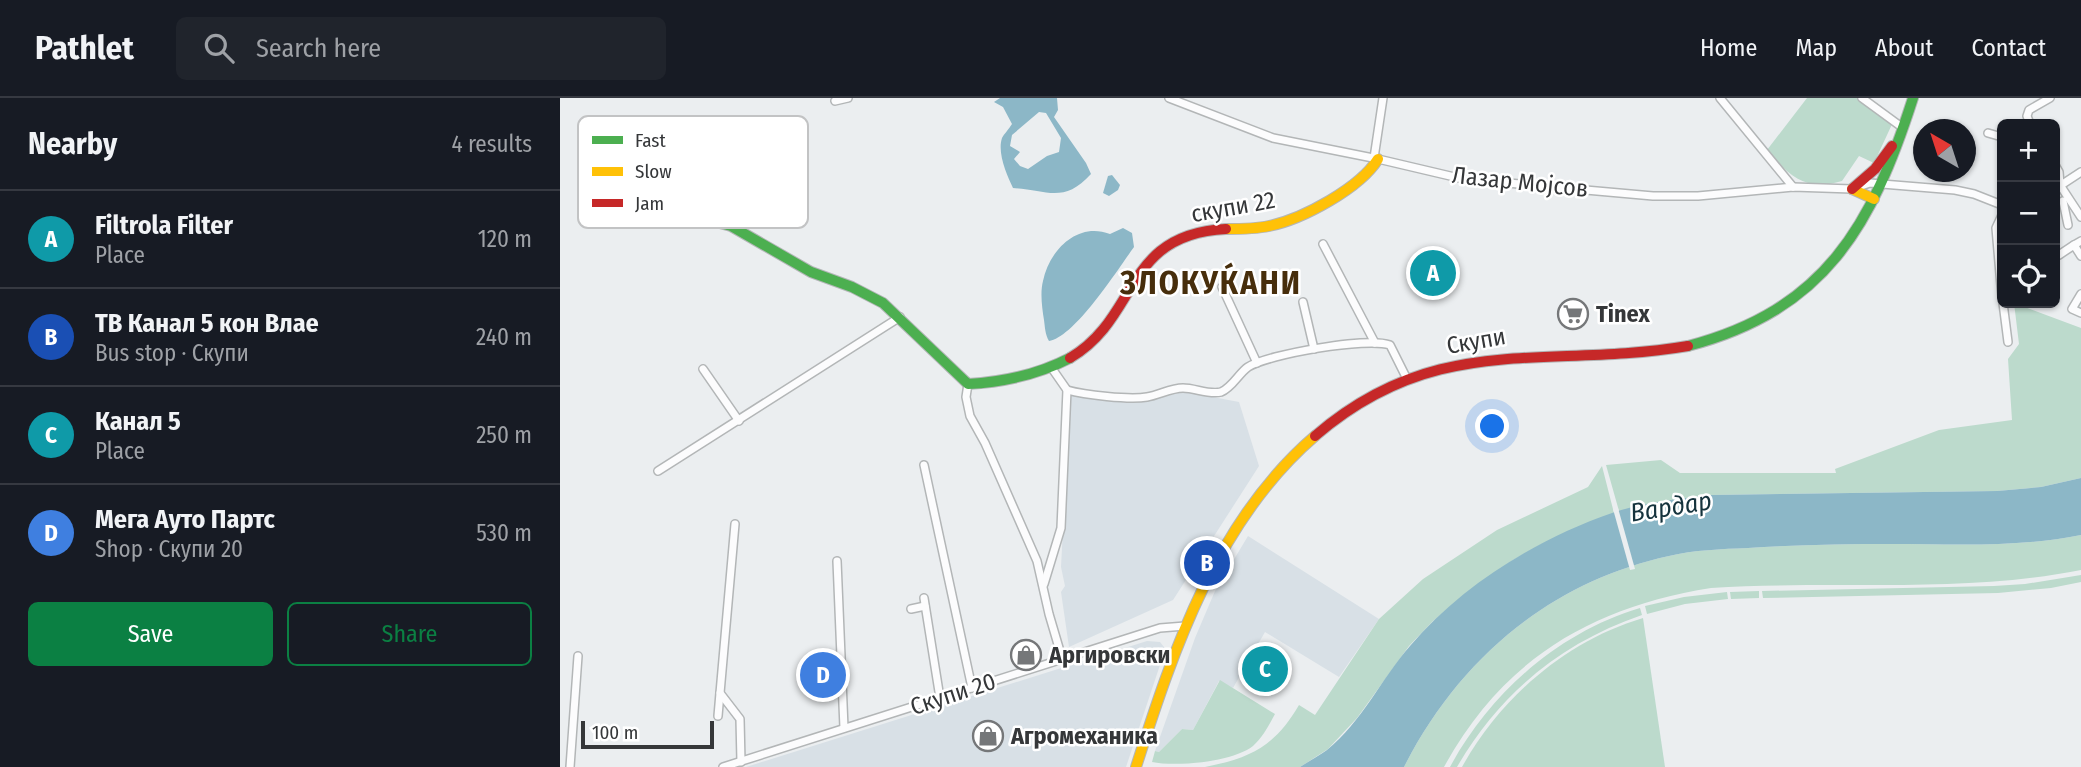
<!DOCTYPE html>
<html lang="en">
<head>
<meta charset="utf-8">
<style>
  :root { --surface:#171b24; --page:#20242c; --text:#f1f3f6; --muted:#9ea1a6; --line:#363941; --accent:#0b8043 }
  body { margin:0; font-family:"Fira Sans Condensed",sans-serif; background:var(--page); color:var(--text) }
  .controls { position:absolute; right:21px; top:21px; display:grid; overflow:hidden; border-radius:10px; box-shadow:0 2px 5px #0004 }
  .controls button { width:63px; height:63px; display:grid; place-items:center; padding:0; border:0; border-bottom:2px solid var(--line); background:var(--surface); color:var(--text); font:35px sans-serif }
  .compass { position:absolute; left:1353px; top:21px; width:63px; height:63px; border-radius:50%; background:var(--surface); box-shadow:0 2px 5px #0004; rotate:321deg }
  .scale { position:absolute; left:21px; bottom:18px; width:133px; box-sizing:border-box; padding-left:7px; border:4px solid #353739; border-top:0; font-size:19px; line-height:24px; white-space:nowrap; color:#353739; -webkit-text-stroke:5px #fff; paint-order:stroke }
  .you { position:absolute; left:933px; top:329px; width:24px; height:24px; margin:-18px; border:5px solid #fff; border-radius:50%; background:#1a73e8; box-shadow:0 0 0 10px #1a73e833 }
  .badge { display:grid; place-items:center; width:46px; height:46px; border-radius:50%; background:var(--accent); color:#fff; font-size:23px; font-weight:700 }
  .pin { position:absolute; translate:-50% -50%; border:4px solid #fff; box-shadow:0 2px 7px #0006 }
  .list { margin:0; padding:0; list-style:none }
  h2 { display:flex; justify-content:space-between; align-items:center; height:91px; margin:0; padding:0 28px; font-size:30px }
  h2 small { font-size:23px; font-weight:400; color:var(--muted) }
  .list li { display:grid; grid-template-columns:46px 1fr auto; gap:21px; align-items:center; box-sizing:border-box; height:98px; padding:0 28px; border-top:2px solid var(--line) }
  .list b { display:block; font-size:26px; white-space:nowrap }
  .list p { margin:0; font-size:23px; white-space:nowrap; color:var(--muted) }
  .list em { font-size:23px; font-style:normal; color:var(--muted) }
  .actions { display:flex; gap:14px; padding:21px 28px }
  .actions a { flex:1; padding:16px 0; border:2px solid var(--accent); border-radius:10px; text-align:center; font-size:24px; color:var(--accent) }
  .actions .main { background:var(--accent); color:#fff }
  .icon { flex:none; width:38px; height:38px; fill:none; stroke:currentColor; stroke-width:2; stroke-linecap:round; stroke-linejoin:round }
  .map { position:relative; flex:none; width:1521px; height:669px; overflow:hidden }
  header { display:flex; align-items:center; gap:42px; box-sizing:border-box; height:98px; padding:0 35px; background:var(--surface); border-bottom:2px solid var(--line) }
  header strong { font-size:33px }
  nav { display:flex; gap:38px; margin-inline-start:auto; font-size:24px }
  .search { width:490px; height:63px; background:var(--page); display:flex; align-items:center; gap:18px; box-sizing:border-box; padding:0 24px; border-radius:10px; color:var(--muted); font-size:26px }
  main { display:flex }
  aside { flex:1; background:var(--surface) }
  .map>svg:first-child { display:block }
</style>
</head>
<body>
<header>
<strong>Pathlet</strong>
<div class="search"><svg class="icon" aria-label="search" viewBox="0 0 24 24"><circle cx="10" cy="10" r="6"/><path d="M15 15l6 6"/></svg>Search here</div>
<nav><a>Home</a><a>Map</a><a>About</a><a>Contact</a></nav>
</header>
<main>
<aside>
<h2>Nearby<small>4 results</small></h2>
<ul class="list">
<li><span class="badge" style="background:#0f9aa8">A</span><div><b>Filtrola Filter</b><p>Place</p></div><em>120 m</em></li>
<li><span class="badge" style="background:#1a4fb4">B</span><div><b>ТВ Канал 5 кон Влае</b><p>Bus stop · Скупи</p></div><em>240 m</em></li>
<li><span class="badge" style="background:#0f9aa8">C</span><div><b>Канал 5</b><p>Place</p></div><em>250 m</em></li>
<li><span class="badge" style="background:#3f7fe0">D</span><div><b>Мега Ауто Партс</b><p>Shop · Скупи 20</p></div><em>530 m</em></li>
</ul>
<div class="actions"><a class="main">Save</a><a>Share</a></div>
</aside>
<div class="map">
<svg width="1521" height="669" viewBox="0 0 1521 669">
  <rect width="100%" height="100%" fill="#ebeef0"/>
  <g fill="#d8e0e6">
    <polygon points="621,293 679,304 699,368 613,502 509,549 501,494 505,488 501,469 510,297 586,302"/>
    <polygon points="688,438 819,521 779,579 705,534 673,590 659,583 633,632 622,631 599,654 595,653 635,540 655,493"/>
    <polygon points="587,543 600,544 604,549 604,555 566,669 186,669"/>
  </g>
  <g fill="#bcdacc">
    <path d="M1247,0H1307L1334,22L1314,65L1299,58L1282,83C1245,94 1229,78 1207,52Z"/>
    <polygon points="1454,205 1521,230 1521,380 1481,389 1437,393 1151,397 1082,408 1059,413 1046,367 1101,362 1120,375 1276,375 1275,371 1379,332 1452,322 1448,261 1459,246"/>
    <path d="M1042,368L1054,415L980,447L953,462L906,495L873,523L849,548L797,620L768,651L740,669H645C691,660 715,648 739,607L755,617L819,521L863,481L937,432L1028,389Z"/>
    <path d="M1521,437V472C1400,496 1274,482 1151,490C1032,509 943,561 884,669H844C899,561 990,484 1109,458C1134,452 1162,451 1188,450C1235,447 1283,446 1331,446C1395,446 1457,450 1521,437Z"/>
    <polygon points="1521,477 1521,484 1491,490 1438,495 1203,500 1202,493 1434,488 1465,486"/>
    <polygon points="1199,493 1199,500 1171,501 1170,494"/>
    <polygon points="1167,494 1168,501 1125,506 1087,516 1085,508 1124,499"/>
    <path d="M1080,510L1082,517C1001,545 940,595 897,669H890C930,595 999,534 1080,510Z"/>
    <path d="M1083,520L1105,669H902C941,599 1006,543 1083,520Z"/>
    <path d="M660,582L715,616C709,627 703,639 693,648C673,664 616,669 592,664L595,653L599,654L622,631L633,632Z"/>
  </g>
  <g fill="#8cb7c7" fill-rule="evenodd">
    <path d="M440,0H497L498,12L494,19L526,65L531,76C504,106 487,92 453,90C447,77 437,55 442,40C444,36 449,31 452,26L443,9L434,4ZM479,14L486,15L501,40L499,54L487,58L468,71L460,68L454,61L460,54L450,48L452,37Z"/>
    <polygon points="552,77 560,87 558,92 549,98 543,95 548,78"/>
    <path d="M563,130L572,135L574,149C558,171 515,239 489,243C485,236 485,229 484,222C482,209 480,195 483,183C489,153 517,123 550,136Z"/>
    <path d="M1521,380V437C1457,450 1395,446 1331,446C1283,446 1235,447 1188,450C1162,451 1134,452 1109,458C990,484 899,561 844,669H740C749,663 759,658 767,652C802,624 821,581 850,548C902,487 977,441 1052,415C1084,404 1118,401 1151,397L1437,393L1481,389Z"/>
  </g>
  <polygon fill="#ebeef0" points="1058,410 1075,471 1070,472 1053,411"/>
  <g fill="none" stroke-linecap="round" stroke-linejoin="round">
    <g stroke="#b3b6b7" stroke-width="10">
      <g id="street">
        <polyline points="609,0 713,40 818,61 903,81 1093,98 1138,98 1233,89 1292,91 1310,85 1395,92 1414,96 1442,107"/>
        <polyline points="1160,0 1233,89"/>
        <polyline points="1302,0 1343,30"/>
        <polyline points="275,3 288,0"/>
        <polyline points="1470,26 1467,18 1469,12 1490,0"/>
        <polyline points="1428,35 1442,39"/>
        <polyline points="814,60 823,0"/>
        <polyline points="1495,67 1499,74 1500,87 1521,119"/>
        <polyline points="1495,91 1521,74"/>
        <polyline points="1503,103 1508,127"/>
        <polyline points="1442,117 1436,130 1442,199"/>
        <polyline points="1521,143 1514,147 1521,158"/>
        <polyline points="763,146 815,245"/>
        <polyline points="1499,157 1514,147"/>
        <polyline points="662,189 697,265"/>
        <polyline points="1521,196 1512,211 1521,215"/>
        <polyline points="743,204 754,251"/>
        <polyline points="1443,205 1448,244"/>
        <polyline points="143,271 179,323"/>
        <polyline points="408,286 406,299 410,318 425,345 477,463 489,516 502,560"/>
        <path d="M507,292C525,297 569,302 587,299C599,297 611,290 623,290C635,290 649,297 661,294C672,290 679,275 688,269C709,256 807,239 830,247L847,281"/>
        <polyline points="364,367 412,590"/>
        <polyline points="98,373 340,219"/>
        <polyline points="175,426 160,595 180,621 181,664"/>
        <polyline points="277,463 284,630"/>
        <polyline points="484,486 501,430 507,292 491,269"/>
        <polyline points="364,500 380,600"/>
        <polyline points="351,511 365,508"/>
        <polyline points="158,618 160,595"/>
        <polyline points="10,669 18,558"/>
        <polyline points="163,669 600,530 625,528"/>
      </g>
    </g>
    <g stroke="#b3b6b7" stroke-width="12">
      <g id="fast">
        <path d="M83,97L141,120L171,128L251,174L292,189L323,205L408,286C445,284 477,277 510,260"/>
        <path d="M1128,248C1265,212 1312,128 1353,0"/>
      </g>
    </g>
    <g stroke="#b3b6b7" stroke-width="12">
      <g id="slow">
        <polyline points="1292,91 1314,101"/>
        <path d="M666,131C680,131 695,131 709,128C743,121 800,90 818,61"/>
        <path d="M576,669C614,550 657,422 755,338"/>
      </g>
    </g>
    <g stroke="#b3b6b7" stroke-width="12">
      <g id="jam">
        <polyline points="1292,91 1315,71 1332,48"/>
        <path d="M510,260C580,219 563,136 666,131"/>
        <path d="M755,338C878,232 985,272 1128,248"/>
      </g>
    </g>
    <use href="#street" stroke="#fcfcfd" stroke-width="7"/>
    <use href="#fast" stroke="#4caf50" stroke-width="10"/>
    <use href="#slow" stroke="#ffc107" stroke-width="10"/>
    <use href="#jam" stroke="#c62828" stroke-width="10"/>
  </g>
  <defs>
    <g id="supermarket-ring" transform="scale(1.575)"><circle r="9.5" fill="#fff" stroke="#757779" stroke-width="1.5"/><path d="M-6-5.5h2.5l.6 2H6L4.5 2H-2.5L-4.4-4H-6ZM-1.5 3.2a1.3 1.3 0 1 0 .1 0ZM3 3.2a1.3 1.3 0 1 0 .1 0Z" fill="#757779"/></g>
    <g id="shop-ring" transform="scale(1.575)"><circle r="9.5" fill="#fff" stroke="#757779" stroke-width="1.5"/><path d="M-5-2.5h2.3a2.7 3.5 0 0 1 5.4 0H5L5.5 6h-11ZM-1.5-2.5h3a1.5 2.3 0 0 0-3 0Z" fill="#757779"/></g>
  </defs>
  <g fill-rule="evenodd">
    <use href="#supermarket-ring" x="1013" y="216"/>
    <use href="#shop-ring" x="466" y="557"/>
    <use href="#shop-ring" x="428" y="638"/>
  </g>
  <g text-anchor="middle" dominant-baseline="central" stroke-width="5" stroke-linejoin="round" paint-order="stroke">
    <g font-size="24" fill="#353739" stroke="#fff">
      <text transform="translate(960 84) rotate(6)">Лазар Мојсов</text>
      <text transform="translate(673 109) rotate(-10)">скупи 22</text>
      <text transform="translate(916 243) rotate(-10)">Скупи</text>
      <text transform="translate(393 596) rotate(-18)">Скупи 20</text>
    </g>
    <g font-size="24" font-weight="bold" fill="#353739" stroke="#fff" text-anchor="start">
      <text x="1036" y="216">Tinex</text>
      <text x="489" y="557">Аргировски</text>
      <text x="451" y="638">Агромеханика</text>
    </g>
    <g font-size="26" font-style="italic" fill="#15333d" stroke="#fff">
      <text transform="translate(1111 409) rotate(-9)">Вардар</text>
    </g>
    <g font-size="32" font-weight="bold" letter-spacing="2" fill="#472e0c" stroke="#fff">
      <text x="651" y="185">ЗЛОКУЌАНИ</text>
    </g>
  </g>
  <rect x="18" y="18" width="230" height="112" rx="10" fill="#fff" stroke="#c2c3c4" stroke-width="2"/>
  <rect x="32" y="38" width="31" height="8" fill="#4caf50"/>
  <rect x="32" y="69" width="31" height="9" fill="#ffc107"/>
  <rect x="32" y="101" width="31" height="8" fill="#c62828"/>
  <g font-size="19" fill="#353739">
    <text x="75" y="49">Fast</text>
    <text x="75" y="80">Slow</text>
    <text x="75" y="112">Jam</text>
  </g>
</svg>
<div class="controls">
<button>+</button>
<button>−</button>
<button><svg class="icon" aria-label="locate" viewBox="0 0 24 24"><circle cx="12" cy="12" r="6"/><path d="M12 2v4M12 18v4M2 12h4M18 12h4"/></svg></button>
</div>
<svg class="compass" viewBox="-18 -18 36 36"><path d="M0-13l5 13h-10z" fill="#e53935"/><path d="M0 13l5-13h-10z" fill="#9ea1a6"/></svg>
<div class="scale">100 m</div>
<div class="you"></div>
<div class="pin badge" style="left:873px;top:175px;background:#0f9aa8">A</div>
<div class="pin badge" style="left:647px;top:465px;background:#1a4fb4">B</div>
<div class="pin badge" style="left:705px;top:571px;background:#0f9aa8">C</div>
<div class="pin badge" style="left:263px;top:577px;background:#3f7fe0">D</div>
</div>
</main>
</body>
</html>
